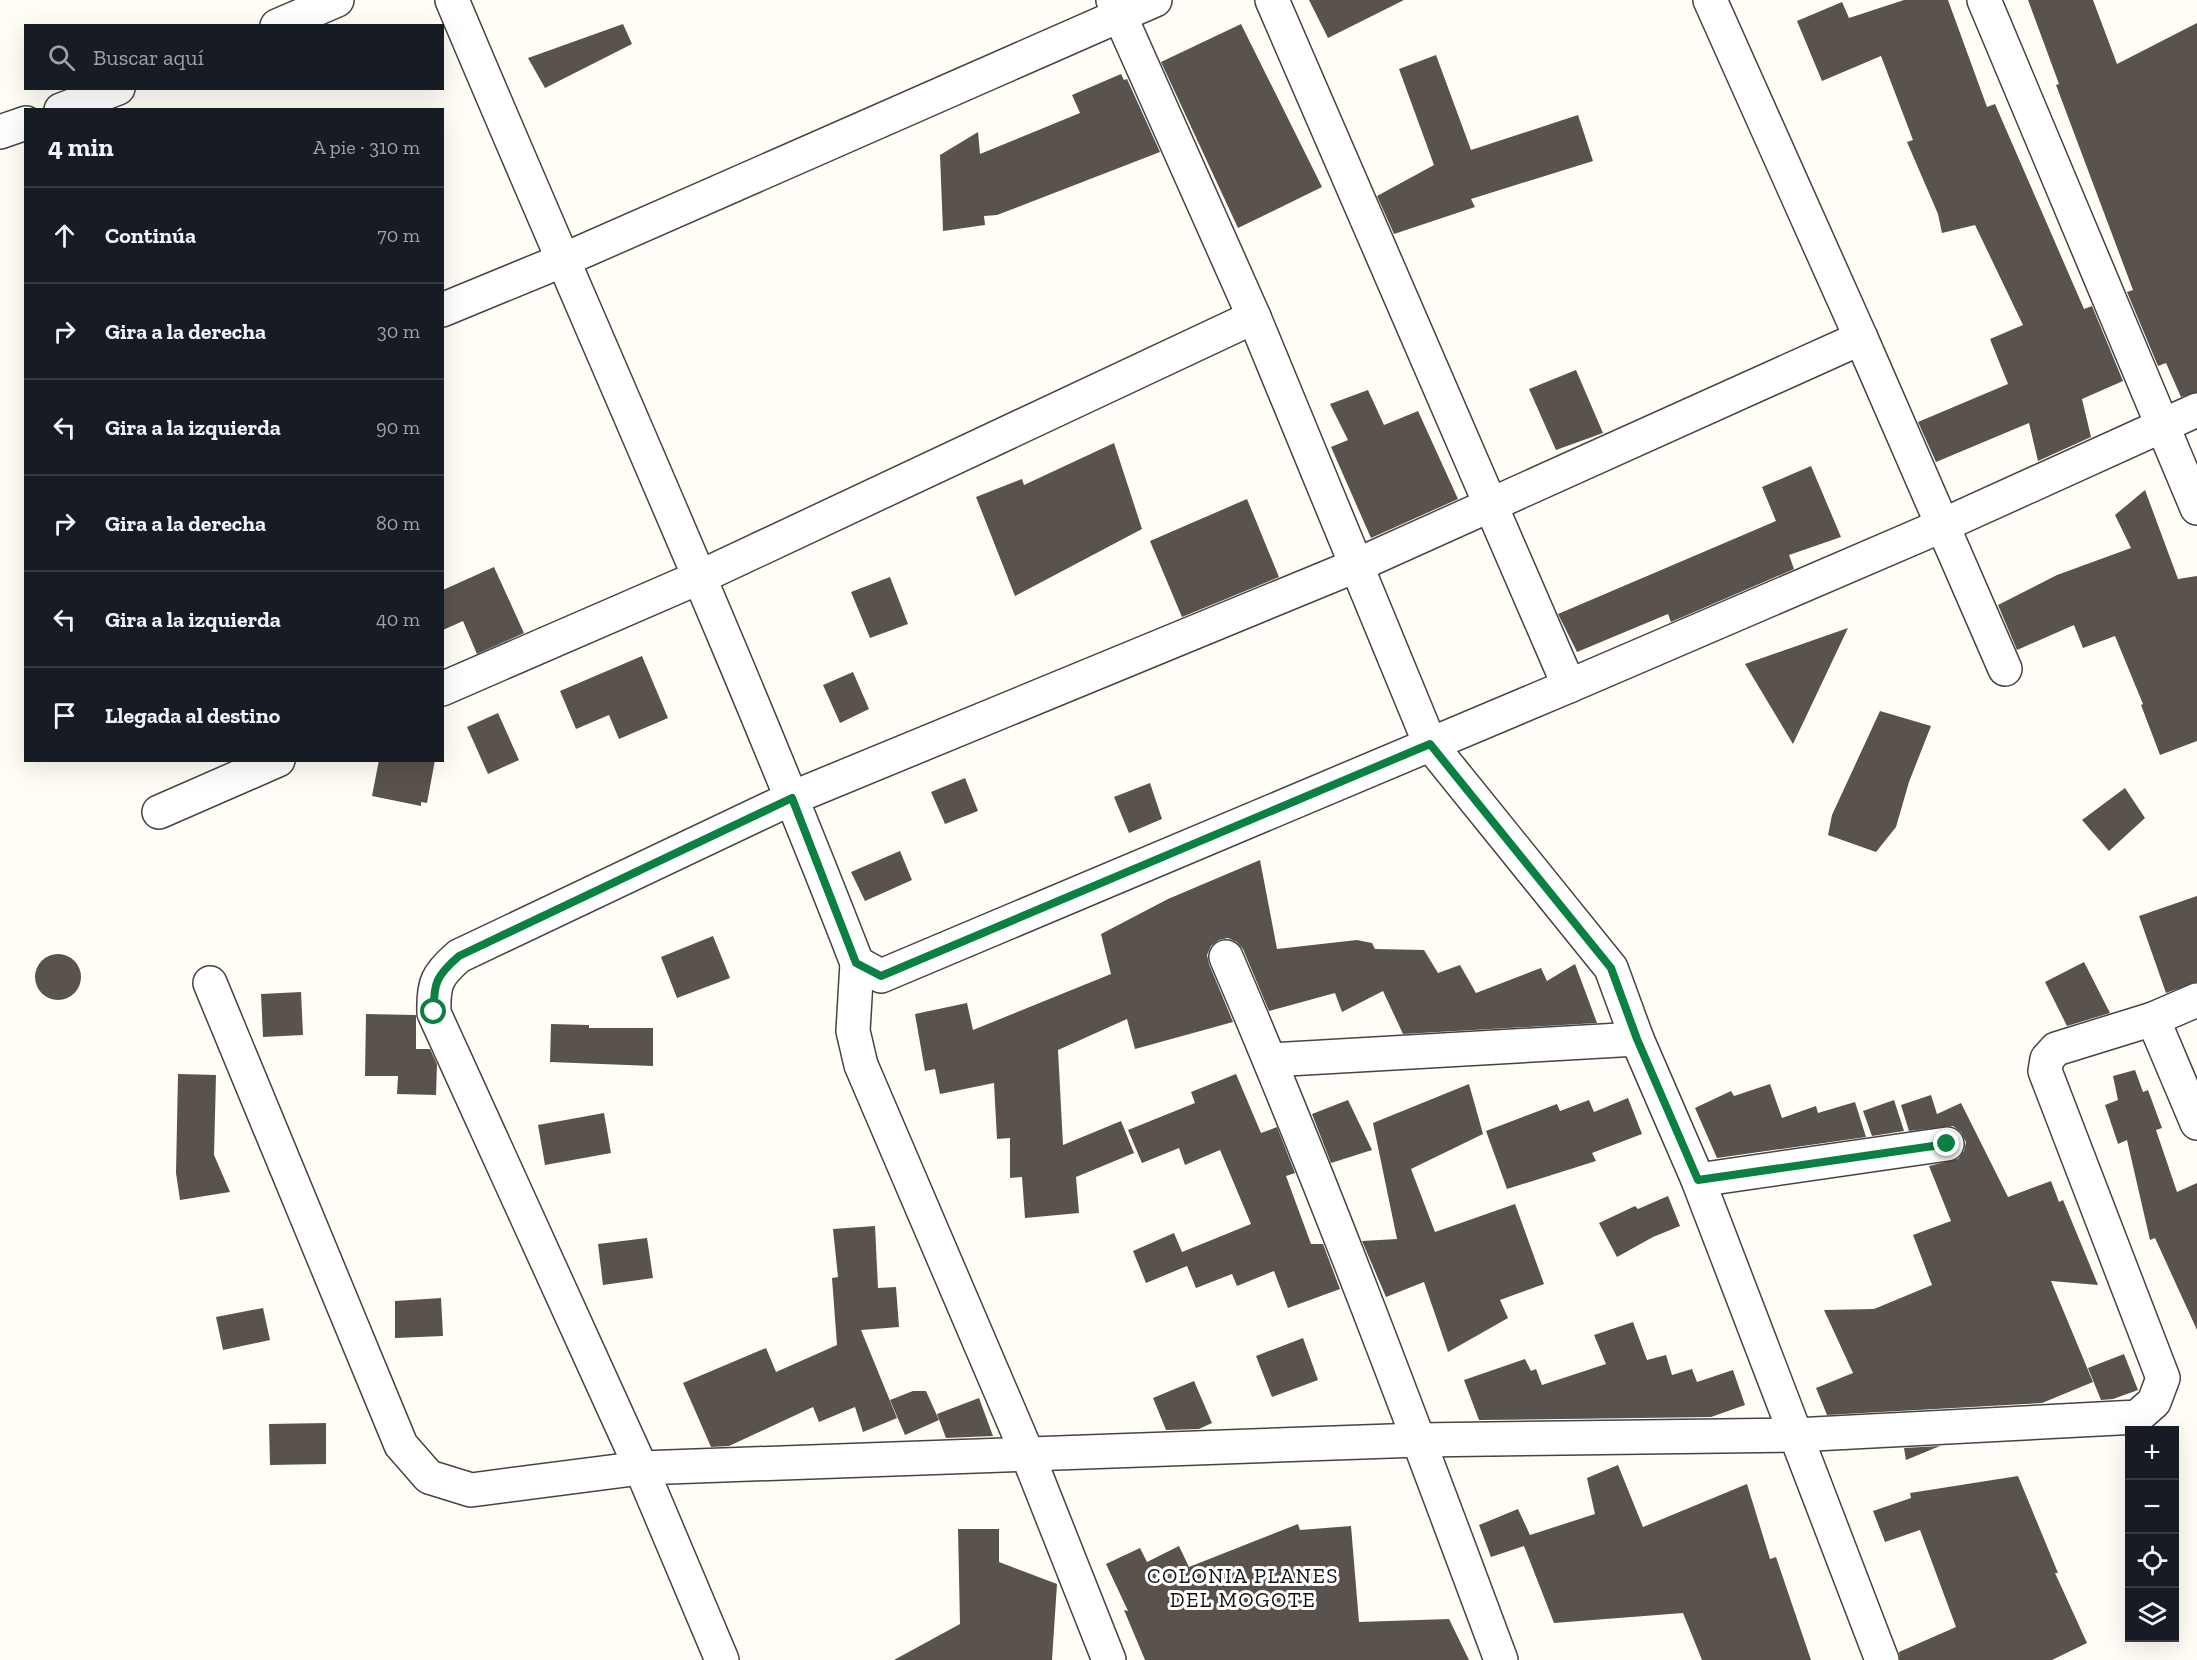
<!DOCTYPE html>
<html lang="es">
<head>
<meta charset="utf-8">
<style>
  :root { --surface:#171b24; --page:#242831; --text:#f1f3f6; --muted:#9ea1a6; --line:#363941 }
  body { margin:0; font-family:"Zilla Slab",serif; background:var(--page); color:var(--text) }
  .controls { position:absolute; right:18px; bottom:18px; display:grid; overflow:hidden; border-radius:0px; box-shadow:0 6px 24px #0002 }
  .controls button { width:54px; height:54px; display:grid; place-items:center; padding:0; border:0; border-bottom:2px solid var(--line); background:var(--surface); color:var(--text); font:30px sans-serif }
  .stop { position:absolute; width:18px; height:18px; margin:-14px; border:4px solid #0b8043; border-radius:50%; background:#fff }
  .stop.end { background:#0b8043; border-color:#fff; box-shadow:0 2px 6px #0008 }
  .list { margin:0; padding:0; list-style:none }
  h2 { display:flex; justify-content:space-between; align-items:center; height:78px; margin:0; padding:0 24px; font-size:26px }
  h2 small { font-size:20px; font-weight:400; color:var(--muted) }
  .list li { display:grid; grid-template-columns:39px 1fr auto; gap:18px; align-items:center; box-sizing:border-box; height:96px; padding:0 24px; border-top:2px solid var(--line) }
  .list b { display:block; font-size:22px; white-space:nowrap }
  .list em { font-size:20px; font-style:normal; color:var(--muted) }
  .icon { flex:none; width:33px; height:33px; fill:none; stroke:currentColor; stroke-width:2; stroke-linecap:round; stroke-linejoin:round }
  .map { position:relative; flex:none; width:2197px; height:1660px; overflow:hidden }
  .search { position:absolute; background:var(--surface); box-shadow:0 6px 24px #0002; left:24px; top:24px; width:420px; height:66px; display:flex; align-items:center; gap:15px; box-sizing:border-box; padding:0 21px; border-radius:0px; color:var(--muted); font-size:22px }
  .panel { position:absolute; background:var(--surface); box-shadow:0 6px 24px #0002; left:24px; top:108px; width:420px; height:654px; border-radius:0px }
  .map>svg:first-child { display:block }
</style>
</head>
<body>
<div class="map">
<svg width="2197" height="1660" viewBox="0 0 2197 1660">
  <rect width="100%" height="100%" fill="#fffdf5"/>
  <g fill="#5a524d">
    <polygon points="1309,0 1404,0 1328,38"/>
    <polygon points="1904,0 1948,0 1987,107 1995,104 2084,309 2092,306 2123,381 2082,399 2091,437 2038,461 2029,423 1936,462 1918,422 2008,384 1990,339 2023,325 1975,225 1942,233 1938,214 1907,142 1913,140 1881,56 1822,81 1797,21 1842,2 1849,18"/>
    <polygon points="2028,0 2093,0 2117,64 2197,23 2197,392 2181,397 2166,363 2158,366 2127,292 2133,290 2056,85 2059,84"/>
    <polygon points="623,24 632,44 545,88 528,58"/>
    <polygon points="1241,24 1322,187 1238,228 1161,62"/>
    <polygon points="1436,55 1471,150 1578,115 1593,161 1471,199 1475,207 1394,234 1377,196 1434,165 1399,69"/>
    <polygon points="1121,74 1124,80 1127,79 1160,152 997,215 984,216 985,225 943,231 940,155 978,132 980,154 1080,113 1072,95"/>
    <polygon points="1576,370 1603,433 1556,450 1529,389"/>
    <polygon points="1368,390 1384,425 1418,411 1458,499 1371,538 1331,447 1348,440 1330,404"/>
    <polygon points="1114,443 1142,529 1015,596 976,497 1022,479 1024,485"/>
    <polygon points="1811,466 1841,537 1789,555 1794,569 1671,622 1668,614 1577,652 1558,614 1776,521 1762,487"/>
    <polygon points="2145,490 2178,579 2197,576 2197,741 2160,755 2141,705 2143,704 2115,636 2083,648 2074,625 2017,650 1998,605 2057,575 2131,548 2115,515"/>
    <polygon points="1247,499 1279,577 1182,617 1150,541"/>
    <polygon points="494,567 524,633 477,654 463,621 443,630 443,590"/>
    <polygon points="890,577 908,624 870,638 851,592"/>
    <polygon points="1848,628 1793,744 1745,664"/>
    <polygon points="642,656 668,718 619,739 609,715 576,729 560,691"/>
    <polygon points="853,672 869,709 840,723 823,685"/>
    <polygon points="1880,711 1931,726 1909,782 1896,827 1876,852 1828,835 1832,815"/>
    <polygon points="498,713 519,760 488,774 467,727"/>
    <polygon points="379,760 435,760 427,803 421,802 421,806 372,796"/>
    <polygon points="965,778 978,811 945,824 931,792"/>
    <polygon points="1150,783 1162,819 1129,833 1114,797"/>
    <polygon points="2125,788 2145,818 2109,851 2082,820"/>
    <polygon points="900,851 912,880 865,901 851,872"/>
    <polygon points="1260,860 1277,949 1357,940 1372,943 1375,949 1424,950 1438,973 1460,965 1476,993 1541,968 1547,981 1575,964 1597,1023 1403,1034 1383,991 1342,1012 1335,993 1269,1011 1243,949 1237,942 1228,938 1219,940 1211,946 1207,955 1209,964 1233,1022 1135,1049 1127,1019 1058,1050 1063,1145 1121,1121 1134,1153 1076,1177 1079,1213 1025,1218 1022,1177 1010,1178 1010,1138 997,1139 994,1083 940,1094 935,1069 925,1071 915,1014 967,1003 973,1030 1111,974 1101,934 1168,899"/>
    <polygon points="2197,896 2197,982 2166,993 2139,916"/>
    <polygon points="713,936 730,978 677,998 661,957"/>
    <circle cx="58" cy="977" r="23"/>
    <polygon points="2084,962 2110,1013 2067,1026 2045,982"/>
    <polygon points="301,992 303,1035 263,1037 261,994"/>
    <polygon points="366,1014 416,1015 416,1049 430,1049 437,1064 436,1095 397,1094 398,1076 365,1076"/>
    <polygon points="551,1024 589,1025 589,1028 653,1028 653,1066 550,1062"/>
    <polygon points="2135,1070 2143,1092 2148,1090 2162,1128 2156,1130 2177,1192 2197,1183 2197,1330 2155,1238 2150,1240 2127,1140 2118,1144 2105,1105 2118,1100 2113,1076"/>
    <polygon points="178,1074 216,1075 214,1155 230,1192 180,1200 176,1173"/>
    <polygon points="1236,1074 1261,1133 1277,1127 1295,1173 1286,1176 1311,1244 1323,1244 1340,1289 1288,1308 1274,1271 1237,1286 1232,1274 1196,1288 1187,1266 1146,1283 1133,1251 1174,1233 1182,1252 1251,1224 1220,1150 1185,1165 1179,1148 1142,1163 1128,1130 1195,1103 1191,1092"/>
    <polygon points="1469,1084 1483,1134 1411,1169 1435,1232 1515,1204 1544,1284 1500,1300 1508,1318 1448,1352 1424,1282 1386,1297 1362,1241 1397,1239 1373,1123"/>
    <polygon points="1770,1084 1782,1118 1816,1106 1818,1113 1855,1102 1866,1137 1717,1158 1695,1108 1731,1091 1734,1096"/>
    <polygon points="1931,1095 1937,1114 1961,1103 2008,1197 2051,1181 2059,1202 2063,1200 2098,1285 2051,1281 2093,1382 2042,1403 1827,1415 1816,1388 1853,1373 1824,1310 1874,1309 1932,1285 1913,1235 1951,1221 1929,1166 1958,1159 1964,1151 1966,1142 1961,1132 1953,1126 1909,1131 1901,1105"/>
    <polygon points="1628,1098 1642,1134 1592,1153 1596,1161 1507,1189 1486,1131 1557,1104 1560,1111 1589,1100 1594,1112"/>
    <polygon points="1348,1100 1372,1150 1331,1163 1312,1114"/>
    <polygon points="1894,1100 1904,1131 1872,1136 1863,1111"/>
    <polygon points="604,1113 611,1153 545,1165 538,1125"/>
    <polygon points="1668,1196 1680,1226 1653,1237 1617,1257 1599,1223 1635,1206 1638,1209"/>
    <polygon points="875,1226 878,1288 896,1287 899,1327 861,1330 897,1418 863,1432 855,1407 819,1422 813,1407 729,1446 711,1447 683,1383 766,1348 776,1372 837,1345 832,1278 838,1277 833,1229"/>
    <polygon points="647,1238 653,1278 603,1285 598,1244"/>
    <polygon points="441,1298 443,1336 395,1338 395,1301"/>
    <polygon points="263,1308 270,1340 223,1350 216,1317"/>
    <polygon points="1633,1322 1647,1360 1666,1355 1672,1375 1692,1369 1697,1382 1733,1370 1745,1405 1711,1417 1479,1420 1464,1380 1525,1359 1531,1371 1536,1369 1542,1385 1606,1364 1594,1335"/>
    <polygon points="1303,1338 1318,1380 1272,1397 1256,1356"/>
    <polygon points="2124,1354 2138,1390 2113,1399 2101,1400 2088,1368"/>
    <polygon points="1194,1381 1212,1423 1199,1429 1166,1430 1153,1398"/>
    <polygon points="913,1391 926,1391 939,1420 905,1435 890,1400"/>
    <polygon points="979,1398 993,1436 946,1438 937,1414"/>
    <polygon points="326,1423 326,1464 270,1465 269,1424"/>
    <polygon points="1940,1446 1906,1460 1904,1448"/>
    <polygon points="1618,1465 1643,1527 1747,1484 1770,1559 1776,1557 1811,1660 1702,1660 1683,1613 1554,1623 1524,1546 1491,1557 1479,1525 1518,1509 1530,1535 1595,1514 1587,1478"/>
    <polygon points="2018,1476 2058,1573 2055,1573 2087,1643 2052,1660 1900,1660 1899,1652 1956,1627 1920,1530 1885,1542 1873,1511 1911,1498 1910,1493"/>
    <polygon points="1298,1524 1300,1530 1351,1526 1359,1622 1449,1619 1469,1660 1145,1660 1124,1610 1128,1611 1106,1564 1140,1548 1147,1562 1179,1546 1189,1567"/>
    <polygon points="958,1529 999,1529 999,1562 1057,1584 1052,1660 894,1660 960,1624"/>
  </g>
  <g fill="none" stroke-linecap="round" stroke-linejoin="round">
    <g stroke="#444" stroke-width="36">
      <g id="minor">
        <path d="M452,0C587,321 731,638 857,963L881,976L1569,686L1941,526L2197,410"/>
        <polyline points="1113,0 1254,317 1430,744 1611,968 1637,1039 1698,1180 1882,1660"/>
        <polyline points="1272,0 1569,686"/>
        <polyline points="1710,0 1861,338"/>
        <polyline points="1984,0 2197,508"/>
        <polyline points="277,26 337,0"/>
        <polyline points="61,110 118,88"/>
        <polyline points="0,132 26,123"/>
        <polyline points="442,310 561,261 1155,0"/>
        <polyline points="442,689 700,577 1254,317"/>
        <polyline points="159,812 278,760"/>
        <path d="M1226,957C1325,1188 1413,1424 1501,1660"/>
        <polyline points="857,963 853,1031 861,1065 1027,1453 1109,1660"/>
        <polyline points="210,983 401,1445 429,1477 471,1490 641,1468 1419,1440 1795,1435 2137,1417 2154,1402 2163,1378 2045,1071 2047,1059 2056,1049 2153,1019 2197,1000"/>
        <polyline points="2153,1019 2197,1123"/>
        <polyline points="1270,1060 1637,1039"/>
        <polyline points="1698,1180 1947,1144"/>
        <path d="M722,1660L641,1468L434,1013C433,983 437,975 459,956L792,798L1355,566L1861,338L2005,669"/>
      </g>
    </g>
    <use href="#minor" stroke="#fff" stroke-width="33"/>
  </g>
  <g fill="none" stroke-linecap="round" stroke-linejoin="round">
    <path stroke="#0b8043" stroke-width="8" d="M434,1012C433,983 437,975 459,956L792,798L856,963L881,976L1430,744L1611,968L1637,1039L1698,1180L1947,1144"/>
  </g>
  <g text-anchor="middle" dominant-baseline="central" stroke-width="6" stroke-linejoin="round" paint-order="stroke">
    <g font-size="21" letter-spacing="1.5" fill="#111" stroke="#fff">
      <text x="1243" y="1575">COLONIA PLANES<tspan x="1243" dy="24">DEL MOGOTE</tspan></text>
    </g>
  </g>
</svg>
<div class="controls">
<button>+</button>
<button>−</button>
<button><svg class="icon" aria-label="locate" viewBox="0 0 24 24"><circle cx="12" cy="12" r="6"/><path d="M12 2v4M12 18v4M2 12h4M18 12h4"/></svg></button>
<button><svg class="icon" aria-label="layers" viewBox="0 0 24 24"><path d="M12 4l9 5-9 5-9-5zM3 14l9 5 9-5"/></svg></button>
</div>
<div class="stop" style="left:434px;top:1012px"></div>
<div class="stop end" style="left:1947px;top:1144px"></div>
<div class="search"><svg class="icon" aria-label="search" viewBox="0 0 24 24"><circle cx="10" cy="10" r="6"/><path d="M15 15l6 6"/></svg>Buscar aquí</div>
<section class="panel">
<h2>4 min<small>A pie · 310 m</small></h2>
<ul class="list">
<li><svg class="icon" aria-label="ahead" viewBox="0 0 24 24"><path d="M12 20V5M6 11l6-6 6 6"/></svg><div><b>Continúa</b></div><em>70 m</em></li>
<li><svg class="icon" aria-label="right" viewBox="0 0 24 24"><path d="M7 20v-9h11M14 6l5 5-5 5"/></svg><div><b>Gira a la derecha</b></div><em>30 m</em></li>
<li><svg class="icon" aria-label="left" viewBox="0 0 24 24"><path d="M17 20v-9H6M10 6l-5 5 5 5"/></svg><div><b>Gira a la izquierda</b></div><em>90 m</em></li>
<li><svg class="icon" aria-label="right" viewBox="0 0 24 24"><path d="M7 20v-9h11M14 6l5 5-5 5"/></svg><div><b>Gira a la derecha</b></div><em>80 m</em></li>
<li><svg class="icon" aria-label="left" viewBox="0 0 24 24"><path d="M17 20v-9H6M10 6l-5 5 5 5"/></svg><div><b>Gira a la izquierda</b></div><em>40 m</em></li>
<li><svg class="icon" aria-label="arrive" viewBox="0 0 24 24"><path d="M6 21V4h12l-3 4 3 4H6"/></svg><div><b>Llegada al destino</b></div></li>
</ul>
</section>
</div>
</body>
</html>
